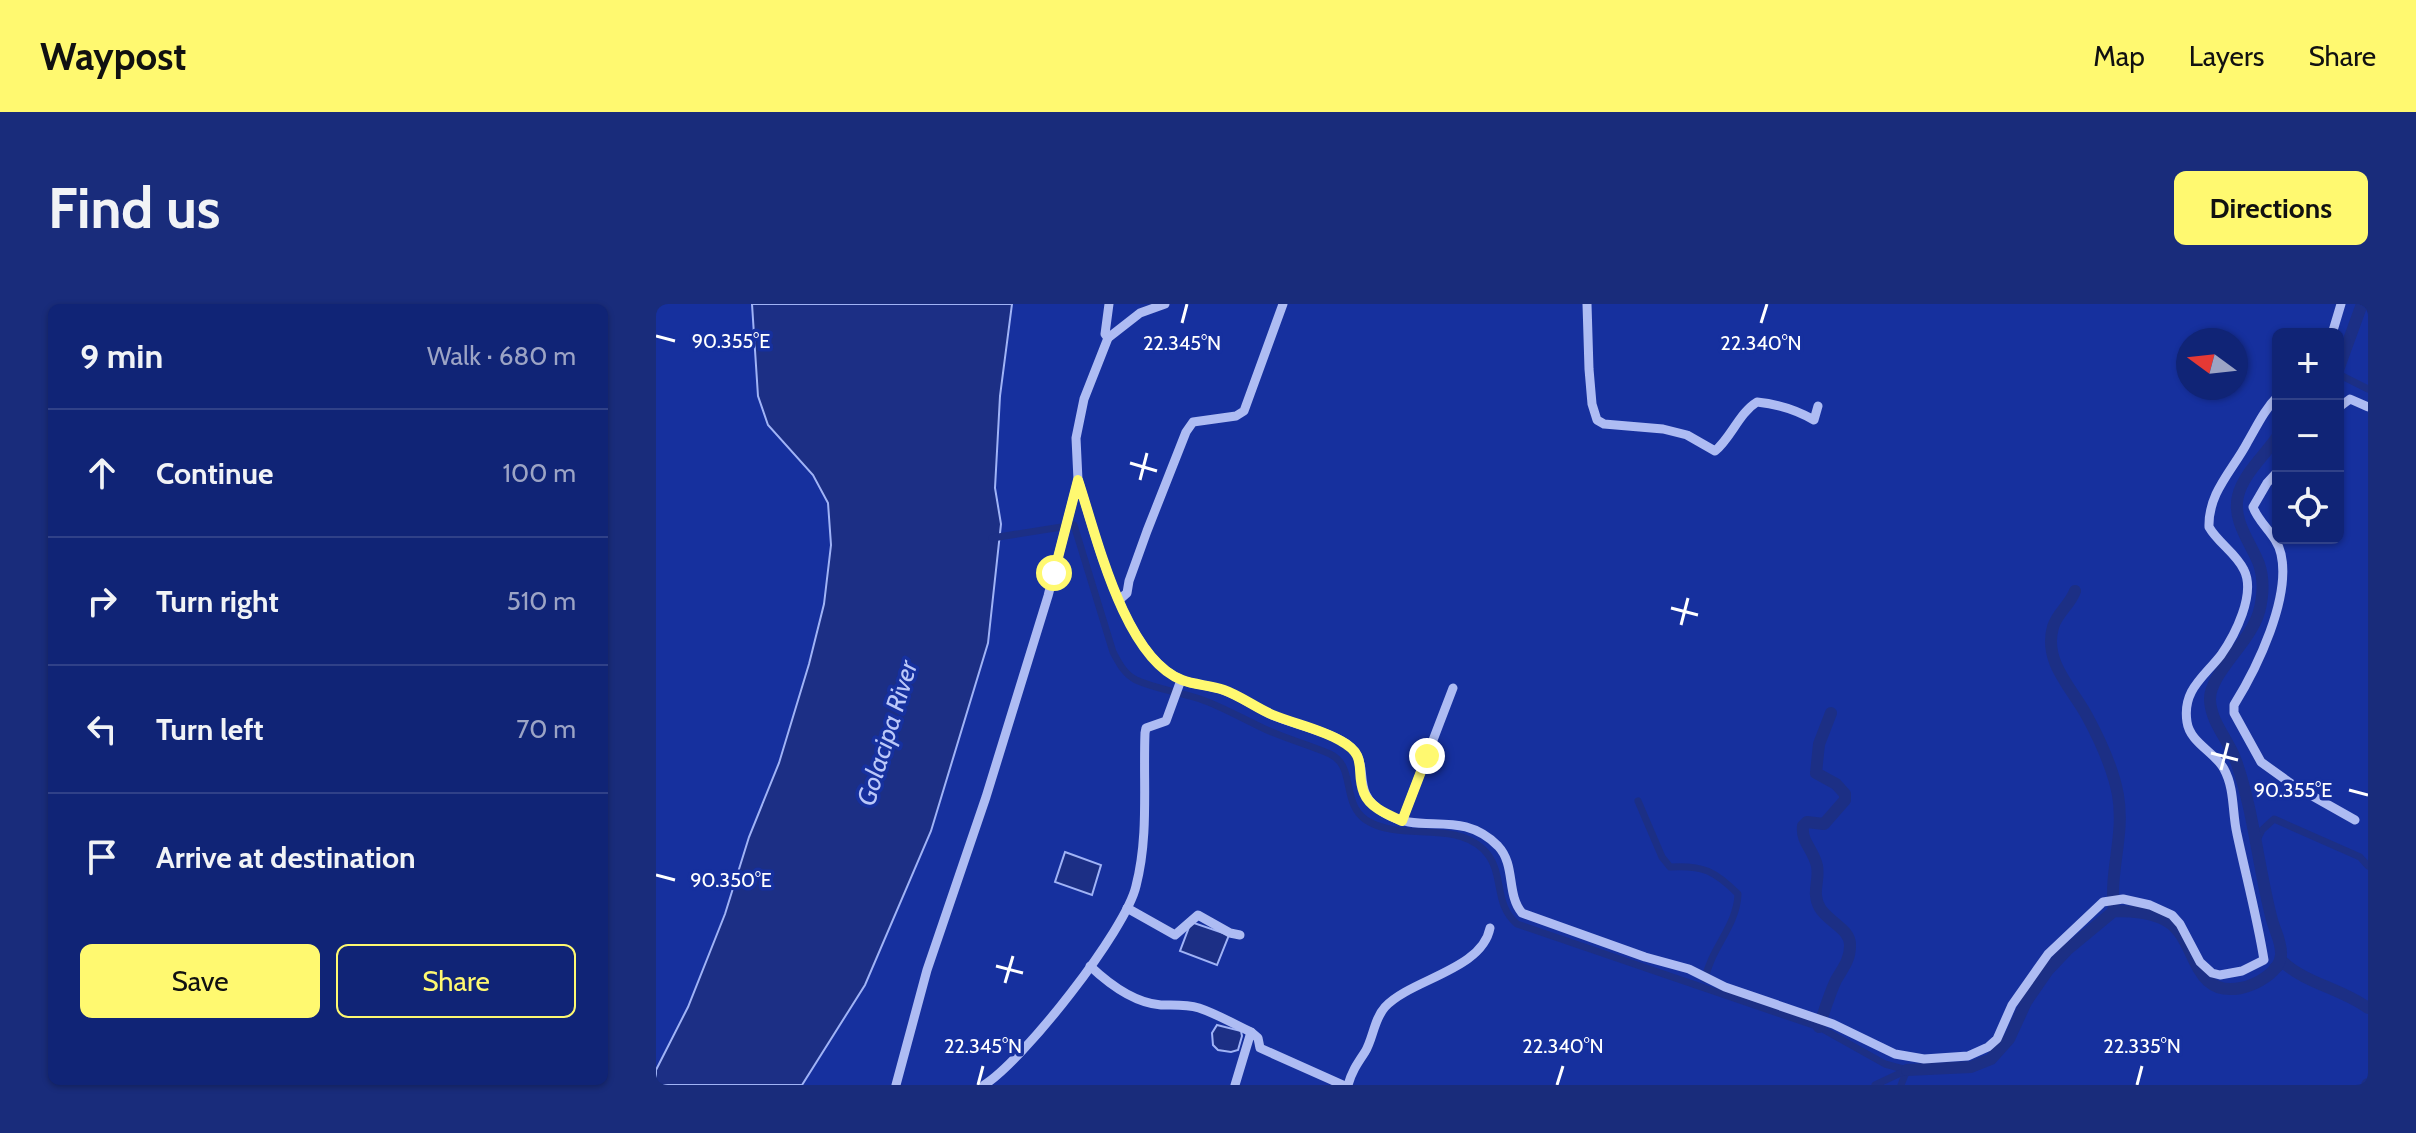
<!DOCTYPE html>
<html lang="en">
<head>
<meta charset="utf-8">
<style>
  :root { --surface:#102476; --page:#192c7b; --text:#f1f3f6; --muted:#9ca4c5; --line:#304188; --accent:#fff970 }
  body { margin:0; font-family:Cabin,sans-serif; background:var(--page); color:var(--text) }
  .controls { position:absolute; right:24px; top:24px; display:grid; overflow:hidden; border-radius:12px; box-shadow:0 2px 6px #0004 }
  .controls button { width:72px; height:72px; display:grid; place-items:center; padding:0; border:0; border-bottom:2px solid var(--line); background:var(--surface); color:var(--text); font:40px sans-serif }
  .compass { position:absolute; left:1520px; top:24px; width:72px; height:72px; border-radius:50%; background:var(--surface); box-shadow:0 2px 6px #0004; rotate:285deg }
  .stop { position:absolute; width:24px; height:24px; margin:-18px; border:6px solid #fff970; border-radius:50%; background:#fff }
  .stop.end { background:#fff970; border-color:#fff; box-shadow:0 2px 8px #0008 }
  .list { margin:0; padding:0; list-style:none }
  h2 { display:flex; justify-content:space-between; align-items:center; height:104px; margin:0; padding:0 32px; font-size:34px }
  h2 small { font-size:26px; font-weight:400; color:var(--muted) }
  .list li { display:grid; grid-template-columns:52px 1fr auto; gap:24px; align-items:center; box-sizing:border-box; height:128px; padding:0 32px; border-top:2px solid var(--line) }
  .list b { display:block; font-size:30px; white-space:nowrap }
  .list em { font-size:26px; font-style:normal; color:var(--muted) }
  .actions { display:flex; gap:16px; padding:24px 32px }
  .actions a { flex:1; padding:18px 0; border:2px solid var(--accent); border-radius:12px; text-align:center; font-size:28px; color:var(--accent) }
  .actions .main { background:var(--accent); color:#111 }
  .icon { flex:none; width:44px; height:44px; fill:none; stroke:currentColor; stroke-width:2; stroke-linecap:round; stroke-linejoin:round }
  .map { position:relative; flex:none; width:1712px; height:781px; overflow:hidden; border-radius:12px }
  header { display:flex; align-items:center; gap:48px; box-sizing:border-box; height:112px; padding:0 40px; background:var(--accent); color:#111 }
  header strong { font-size:38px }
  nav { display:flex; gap:44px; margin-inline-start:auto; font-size:28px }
  .intro { display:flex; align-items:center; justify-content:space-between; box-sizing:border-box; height:192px; padding:0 48px }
  h1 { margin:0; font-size:56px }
  .button { padding:20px 36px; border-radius:12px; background:var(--accent); color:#111; font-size:28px; font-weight:700 }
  main { display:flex; gap:48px; padding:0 48px }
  aside { flex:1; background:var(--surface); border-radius:12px; box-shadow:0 2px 6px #0004 }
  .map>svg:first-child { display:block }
</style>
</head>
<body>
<header>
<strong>Waypost</strong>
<nav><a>Map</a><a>Layers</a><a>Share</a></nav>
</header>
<div class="intro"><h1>Find us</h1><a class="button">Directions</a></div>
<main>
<aside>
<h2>9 min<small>Walk · 680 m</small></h2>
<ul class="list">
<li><svg class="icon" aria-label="ahead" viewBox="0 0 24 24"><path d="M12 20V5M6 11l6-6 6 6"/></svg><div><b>Continue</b></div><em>100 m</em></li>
<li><svg class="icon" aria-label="right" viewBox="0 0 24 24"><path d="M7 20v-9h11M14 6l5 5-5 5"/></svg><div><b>Turn right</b></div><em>510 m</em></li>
<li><svg class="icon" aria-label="left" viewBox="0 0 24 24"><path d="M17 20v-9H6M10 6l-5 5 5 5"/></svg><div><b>Turn left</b></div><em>70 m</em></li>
<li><svg class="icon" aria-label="arrive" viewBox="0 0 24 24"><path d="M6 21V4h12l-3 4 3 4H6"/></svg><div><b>Arrive at destination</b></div></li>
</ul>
<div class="actions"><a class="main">Save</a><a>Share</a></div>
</aside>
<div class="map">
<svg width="1712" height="781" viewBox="0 0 1712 781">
  <rect width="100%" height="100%" fill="#16309e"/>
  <g fill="#1c2f85" stroke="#a0b3f6" stroke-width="2">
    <polygon points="96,0 356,0 344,92 339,184 345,220 332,339 275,527 209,681 146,781 0,781 0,766 32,703 69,610 93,533 123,459 153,360 168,300 175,241 172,199 157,171 112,121 102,92"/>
    <polygon points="409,548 445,561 436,591 399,578"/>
    <polygon points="535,618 573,631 561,661 524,647"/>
    <polygon points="561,721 585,727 586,732 582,746 575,748 562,746 557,741 556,729"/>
  </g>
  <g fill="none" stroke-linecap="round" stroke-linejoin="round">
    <g stroke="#1c2f85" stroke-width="7">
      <polyline points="1682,70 1712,85"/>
      <path d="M336,234L418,221L457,348C463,359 468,370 480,376C500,385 523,388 544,395C567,403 589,416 611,426C631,435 653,441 674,450C700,462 685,499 710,516C743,538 797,516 827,545C850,567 836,599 861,620L1163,723L1229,760L1251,766L1245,781"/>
      <path d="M982,497L1006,553L1014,563C1047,561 1059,567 1082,590C1081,622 1055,644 1049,675"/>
      <polyline points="1599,540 1606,526 1618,515 1704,553 1712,562"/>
      <polyline points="1219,781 1251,766"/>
    </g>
    <g stroke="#1c2f85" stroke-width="12">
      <polyline points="1682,66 1706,0"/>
      <path d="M1419,287C1414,301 1401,309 1397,323C1387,358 1416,384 1431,412C1444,436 1457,464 1462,491C1469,532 1453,566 1458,607"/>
      <path d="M1619,664L1627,658C1649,679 1686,685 1712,704"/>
      <path d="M1163,723C1168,708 1173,691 1180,676C1187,664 1194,656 1194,642C1195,625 1172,618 1164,604C1155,589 1164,576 1161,562C1158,546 1145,538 1147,522L1151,518L1168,520L1189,496V490L1180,480L1160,469L1163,440L1175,409"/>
      <path d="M1251,766L1315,763L1335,755L1353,735L1370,698L1392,666L1411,646L1458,607C1475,607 1496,608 1511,617C1542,635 1534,694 1585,684C1600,681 1624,668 1625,651C1626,639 1619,627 1616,616C1602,563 1598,508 1580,457C1573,436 1555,419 1554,396C1553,370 1594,339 1603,308C1607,293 1608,275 1603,260C1595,239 1576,217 1582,192C1587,170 1609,151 1622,132"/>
      <polyline points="1711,781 1712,780"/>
    </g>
    <g stroke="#aebcf3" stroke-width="9">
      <path d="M931,0L933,65L936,100L941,116L948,120L1007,125L1031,131L1059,147C1075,134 1083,109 1101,98C1122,100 1139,105 1158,116L1162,102"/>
      <polyline points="1676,30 1685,0"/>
      <polyline points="452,34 449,30 453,0"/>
      <polyline points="1682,104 1694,95 1712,103"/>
      <path d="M1622,167L1611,179L1597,203C1603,220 1621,231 1625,250C1635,294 1601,364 1578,401V409L1605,458L1637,481L1699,516"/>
      <path d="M422,176C440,231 468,353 526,376C538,381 554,381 567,386C584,392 599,403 616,411C638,420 663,425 684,436C723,456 688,485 728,509C766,532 804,504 842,542C860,561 850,590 866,609L989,653L1033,665L1069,683L1177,720L1239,750L1268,755L1312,752L1332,743L1341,735L1356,701L1392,650L1447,598L1467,595L1494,601L1516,611L1524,620L1544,658L1556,669L1564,671L1586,667L1608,656C1601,613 1590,572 1581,530C1576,509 1579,485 1568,465C1559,448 1534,439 1531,418C1526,386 1548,373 1565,351C1579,331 1600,290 1588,266C1580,249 1562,239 1553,223C1552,189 1576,167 1591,139C1601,122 1608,106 1622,92"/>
      <polyline points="463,296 471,289 473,277 491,227 530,128 537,118 580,112 588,107 627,0"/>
      <polyline points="746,517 797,384"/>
      <polyline points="471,604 519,631 542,611 574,629 584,631"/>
      <path d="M434,662C453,680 478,699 505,701C518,701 530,700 543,704C561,710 578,720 595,728L602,734L604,744L687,781"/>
      <polyline points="240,781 271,666 330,493 392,292 422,176 420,134 428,95 452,34 484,9 509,0"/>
      <path d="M328,781C367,757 470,626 480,582C493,532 487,480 489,429L490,424L510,417L525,376"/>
      <polyline points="579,781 595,728"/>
      <path d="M692,781C696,767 701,760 709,748C717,735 718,715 729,703C755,675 826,666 834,624"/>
    </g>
  </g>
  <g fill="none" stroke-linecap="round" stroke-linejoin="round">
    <path stroke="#fff970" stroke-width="10" d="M398,269L422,176C440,230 468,354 526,376C539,381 554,381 568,386C585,392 600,404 617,411C639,420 665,425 685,437C713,452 699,467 708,489C714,504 733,511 746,517L771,452"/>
  </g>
  <path fill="none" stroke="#fff" stroke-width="3" d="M526,19L531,0M1105,19L1111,0M0,32L19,37M474,159L501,167M484,176L491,149M1015,304L1042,311M1025,321L1032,294M1555,449L1582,456M1565,466L1572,439M1693,486L1712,491M0,571L19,576M340,662L367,669M349,679L357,652M322,781L327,762M901,781L907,762M1481,781L1486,762"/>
  <g text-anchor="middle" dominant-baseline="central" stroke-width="7" stroke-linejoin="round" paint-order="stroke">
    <g font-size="26" font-style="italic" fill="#bbc8f9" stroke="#16309e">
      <text transform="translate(231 429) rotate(-73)">Golacipa River</text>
    </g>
  </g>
  <g font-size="20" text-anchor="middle" fill="#fff" stroke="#16309e" stroke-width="7" stroke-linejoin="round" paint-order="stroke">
    <text x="75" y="44">90.355°E</text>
    <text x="526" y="46">22.345°N</text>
    <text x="1105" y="46">22.340°N</text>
    <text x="1637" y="493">90.355°E</text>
    <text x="75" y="583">90.350°E</text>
    <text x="327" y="749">22.345°N</text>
    <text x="907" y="749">22.340°N</text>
    <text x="1486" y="749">22.335°N</text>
  </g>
</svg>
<div class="controls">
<button>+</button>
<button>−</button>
<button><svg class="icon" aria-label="locate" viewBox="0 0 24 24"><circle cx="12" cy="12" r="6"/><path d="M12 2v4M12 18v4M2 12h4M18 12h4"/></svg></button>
</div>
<svg class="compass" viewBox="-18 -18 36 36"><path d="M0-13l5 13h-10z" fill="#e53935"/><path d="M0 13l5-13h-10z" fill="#9ca4c5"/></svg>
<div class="stop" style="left:398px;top:269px"></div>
<div class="stop end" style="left:771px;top:452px"></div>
</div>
</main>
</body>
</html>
